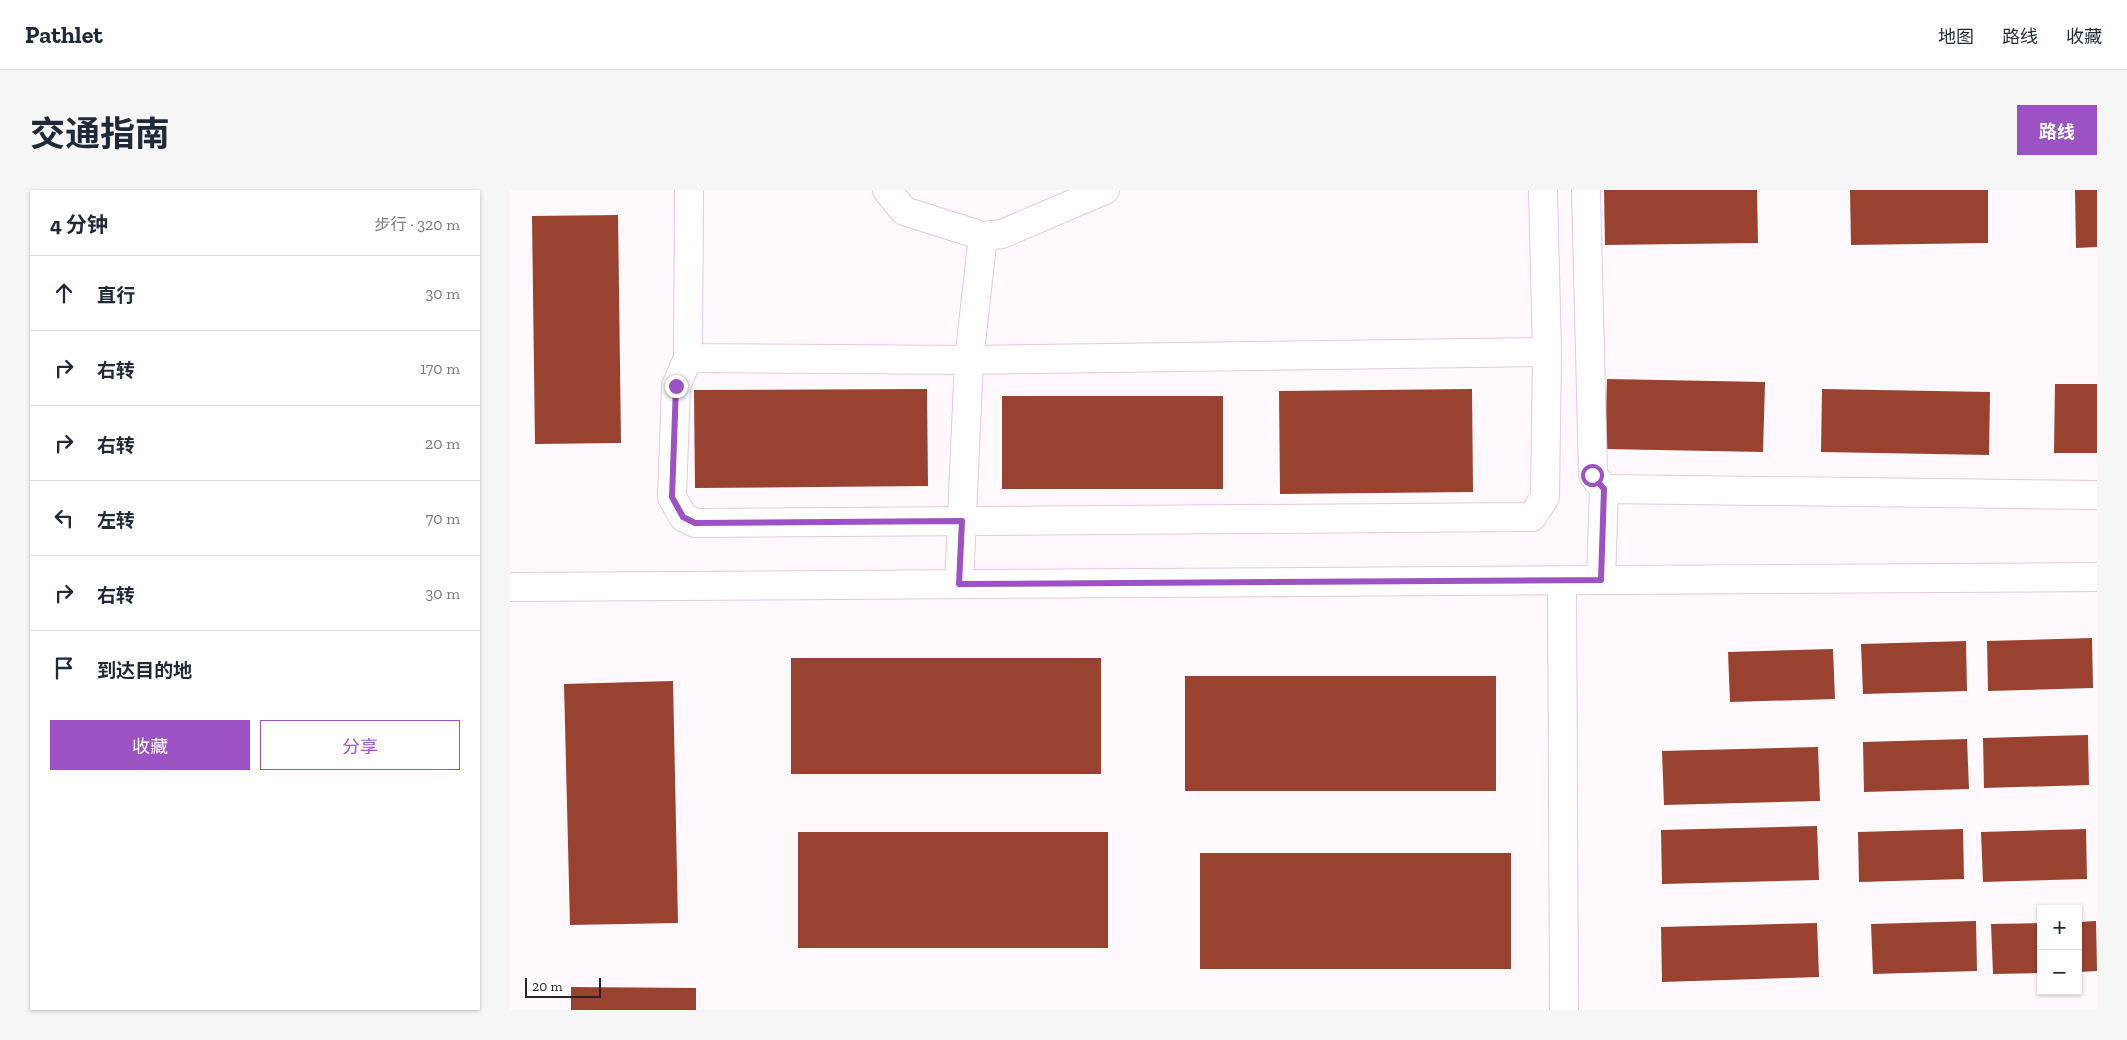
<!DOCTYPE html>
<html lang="zh">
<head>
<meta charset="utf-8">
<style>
  :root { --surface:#fff; --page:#f6f6f7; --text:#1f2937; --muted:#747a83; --line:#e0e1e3; --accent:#9d52c4 }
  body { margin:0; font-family:"Zilla Slab","Noto Sans SC",serif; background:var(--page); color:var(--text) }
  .controls { position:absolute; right:15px; bottom:15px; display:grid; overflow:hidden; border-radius:0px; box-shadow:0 1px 4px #0004 }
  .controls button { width:45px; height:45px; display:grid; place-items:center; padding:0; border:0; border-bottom:1px solid var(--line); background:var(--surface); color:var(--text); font:25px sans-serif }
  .scale { position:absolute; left:15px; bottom:12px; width:76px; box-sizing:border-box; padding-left:5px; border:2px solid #2b212b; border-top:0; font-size:14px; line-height:18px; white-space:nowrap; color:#2b212b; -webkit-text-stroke:4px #fff; paint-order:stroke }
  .stop { position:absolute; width:15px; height:15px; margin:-11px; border:4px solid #9d52c4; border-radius:50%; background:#fff }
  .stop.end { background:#9d52c4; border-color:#fff; box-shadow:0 1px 5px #0008 }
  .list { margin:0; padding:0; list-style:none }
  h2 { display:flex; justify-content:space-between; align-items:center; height:65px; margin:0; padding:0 20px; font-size:21px }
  h2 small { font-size:16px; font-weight:400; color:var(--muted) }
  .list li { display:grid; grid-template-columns:32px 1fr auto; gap:15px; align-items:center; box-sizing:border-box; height:75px; padding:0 20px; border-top:1px solid var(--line) }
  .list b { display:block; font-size:19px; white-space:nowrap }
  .list em { font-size:16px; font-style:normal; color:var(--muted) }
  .actions { display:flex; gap:10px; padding:15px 20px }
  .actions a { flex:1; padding:11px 0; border:1px solid var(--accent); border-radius:0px; text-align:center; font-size:18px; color:var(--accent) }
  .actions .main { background:var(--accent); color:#fff }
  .icon { flex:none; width:28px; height:28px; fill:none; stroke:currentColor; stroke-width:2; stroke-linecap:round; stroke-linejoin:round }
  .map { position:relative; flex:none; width:1587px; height:820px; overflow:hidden; border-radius:0px }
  header { display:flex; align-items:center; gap:30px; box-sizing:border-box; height:70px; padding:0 25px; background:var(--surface); border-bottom:1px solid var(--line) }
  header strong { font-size:24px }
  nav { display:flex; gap:28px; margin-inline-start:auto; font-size:18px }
  .intro { display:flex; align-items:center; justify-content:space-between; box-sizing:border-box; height:120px; padding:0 30px }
  h1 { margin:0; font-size:35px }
  .button { padding:12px 22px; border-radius:0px; background:var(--accent); color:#fff; font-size:18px; font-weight:700 }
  main { display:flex; gap:30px; padding:0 30px }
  aside { flex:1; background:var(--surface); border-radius:0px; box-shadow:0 1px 4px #0004 }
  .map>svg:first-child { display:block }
</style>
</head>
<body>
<header>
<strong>Pathlet</strong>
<nav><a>地图</a><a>路线</a><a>收藏</a></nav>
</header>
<div class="intro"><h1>交通指南</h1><a class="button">路线</a></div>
<main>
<aside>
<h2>4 分钟<small>步行 · 320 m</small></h2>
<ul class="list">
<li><svg class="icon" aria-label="ahead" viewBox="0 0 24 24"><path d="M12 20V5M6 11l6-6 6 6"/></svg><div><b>直行</b></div><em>30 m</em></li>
<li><svg class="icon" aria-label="right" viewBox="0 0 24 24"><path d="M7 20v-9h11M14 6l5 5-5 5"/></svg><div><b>右转</b></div><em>170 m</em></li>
<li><svg class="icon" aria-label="right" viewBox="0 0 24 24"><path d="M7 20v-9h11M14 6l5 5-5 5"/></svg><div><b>右转</b></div><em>20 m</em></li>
<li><svg class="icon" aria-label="left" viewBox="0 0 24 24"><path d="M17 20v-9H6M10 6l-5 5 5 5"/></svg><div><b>左转</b></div><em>70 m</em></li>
<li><svg class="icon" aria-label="right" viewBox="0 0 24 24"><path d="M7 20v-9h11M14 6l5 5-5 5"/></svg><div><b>右转</b></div><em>30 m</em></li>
<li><svg class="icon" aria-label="arrive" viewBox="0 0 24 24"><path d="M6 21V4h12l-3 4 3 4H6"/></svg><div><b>到达目的地</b></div></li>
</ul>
<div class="actions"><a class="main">收藏</a><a>分享</a></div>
</aside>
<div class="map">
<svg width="1587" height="820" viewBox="0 0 1587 820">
  <rect width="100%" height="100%" fill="#fff9fe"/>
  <g fill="#99422f">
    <polygon points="1094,0 1247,0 1248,53 1095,55"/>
    <polygon points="1340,0 1478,0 1478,53 1341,55"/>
    <polygon points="1565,0 1587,0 1587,57 1566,58"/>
    <polygon points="108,25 111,253 25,254 22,26"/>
    <polygon points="1097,189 1255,192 1253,262 1095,259"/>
    <polygon points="1545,194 1587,194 1587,263 1544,263"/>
    <polygon points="417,199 418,296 185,298 184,200"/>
    <polygon points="962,199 963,302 770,304 769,201"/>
    <polygon points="1312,199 1480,202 1479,265 1311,262"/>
    <rect x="492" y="206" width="221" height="93"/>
    <polygon points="1582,448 1583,498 1478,501 1477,451"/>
    <polygon points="1456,451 1457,501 1353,504 1351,454"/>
    <polygon points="1323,459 1325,509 1220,512 1218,462"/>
    <rect x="281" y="468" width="310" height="116"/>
    <rect x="675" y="486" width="311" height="115"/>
    <polygon points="163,491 168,733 60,735 54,494"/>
    <polygon points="1578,545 1579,595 1474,598 1473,548"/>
    <polygon points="1457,549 1459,599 1354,602 1353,552"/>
    <polygon points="1308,557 1310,611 1154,615 1152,561"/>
    <polygon points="1307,636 1309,690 1152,694 1151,640"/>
    <polygon points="1453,639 1454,689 1349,692 1348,642"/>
    <polygon points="1576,639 1577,689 1473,692 1471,642"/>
    <rect x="288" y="642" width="310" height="116"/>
    <rect x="690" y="663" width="311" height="116"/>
    <polygon points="1466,731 1467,781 1363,784 1361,734"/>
    <polygon points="1586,731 1587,781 1568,782 1568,732"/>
    <polygon points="1307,733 1309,787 1152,792 1151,737"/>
    <polygon points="1531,733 1531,783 1483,784 1481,734"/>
    <polygon points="61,797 186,798 186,820 61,820"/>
  </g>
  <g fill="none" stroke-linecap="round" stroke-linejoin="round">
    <g stroke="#e5c8e3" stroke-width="30">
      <g id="minor">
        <polyline points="179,0 178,168 459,170 1037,162"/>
        <polyline points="377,0 394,21 473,46 492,44 595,0"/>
        <polyline points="1076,0 1083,285 1094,299 1091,390"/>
        <polyline points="178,168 166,196 162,307 173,327 185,333 1022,327 1035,307 1037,162 1033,0"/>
        <polyline points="1094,299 1587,305"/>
        <polyline points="1052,391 1054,820"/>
        <polyline points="449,394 459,170 473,46"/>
        <polyline points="0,397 1587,387"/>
      </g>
    </g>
    <use href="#minor" stroke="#fff" stroke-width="28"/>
  </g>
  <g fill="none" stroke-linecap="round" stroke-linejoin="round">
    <polyline stroke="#9d52c4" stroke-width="6" points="166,196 162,307 173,327 185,333 452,331 449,394 1091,390 1094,299 1082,285"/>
  </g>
</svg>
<div class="controls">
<button>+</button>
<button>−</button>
</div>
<div class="scale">20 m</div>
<div class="stop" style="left:1082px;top:285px"></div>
<div class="stop end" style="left:166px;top:196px"></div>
</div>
</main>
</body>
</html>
